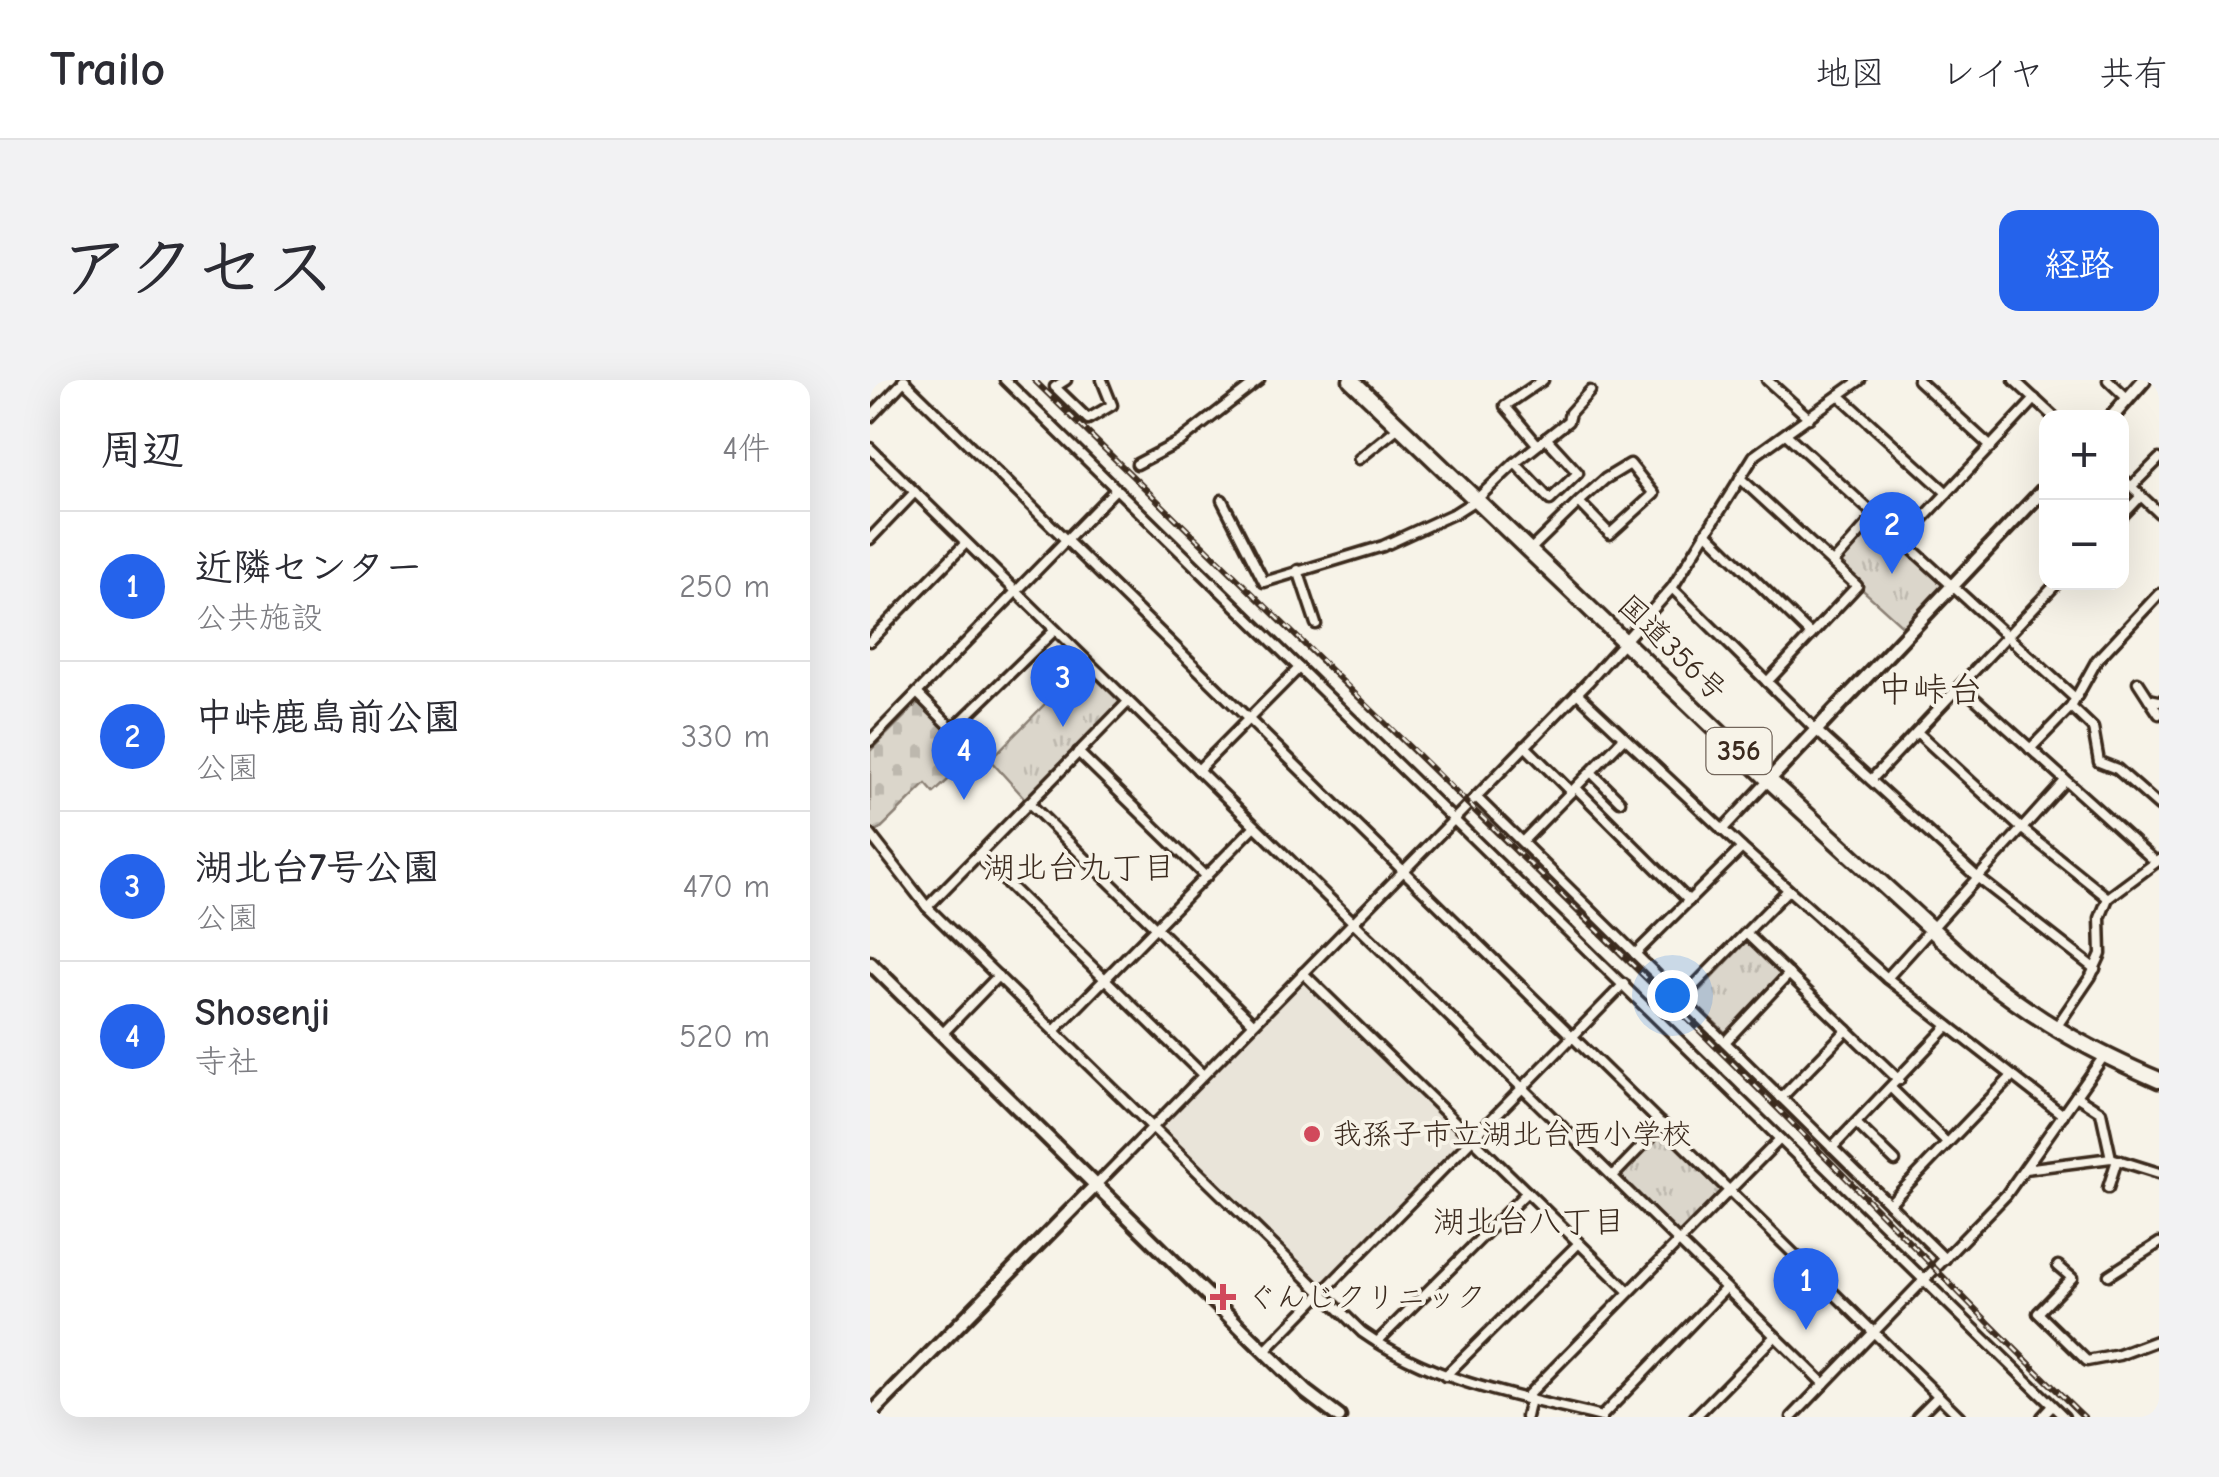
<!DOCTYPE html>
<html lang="ja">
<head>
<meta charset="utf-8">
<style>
  :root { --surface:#fff; --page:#f2f2f3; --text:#2b2b33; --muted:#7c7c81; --line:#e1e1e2; --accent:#2563eb }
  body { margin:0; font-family:"Comic Neue","Klee One",sans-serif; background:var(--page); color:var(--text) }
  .controls { position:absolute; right:30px; top:30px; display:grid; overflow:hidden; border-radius:20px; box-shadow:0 10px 40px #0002 }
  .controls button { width:90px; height:90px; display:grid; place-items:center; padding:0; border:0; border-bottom:2px solid var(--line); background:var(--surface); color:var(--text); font:50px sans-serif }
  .you { position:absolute; left:802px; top:615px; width:35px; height:35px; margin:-25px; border:8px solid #fff; border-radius:50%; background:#1a73e8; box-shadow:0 0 0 15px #1a73e833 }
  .badge { display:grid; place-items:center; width:65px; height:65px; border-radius:50%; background:var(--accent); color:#fff; font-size:32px; font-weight:700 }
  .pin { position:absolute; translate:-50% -82px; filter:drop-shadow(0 2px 5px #0008) }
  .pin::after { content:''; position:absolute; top:52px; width:35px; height:30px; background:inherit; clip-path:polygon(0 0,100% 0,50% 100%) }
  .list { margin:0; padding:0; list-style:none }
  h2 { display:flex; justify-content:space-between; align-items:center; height:130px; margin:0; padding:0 40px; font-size:42px }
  h2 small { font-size:32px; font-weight:400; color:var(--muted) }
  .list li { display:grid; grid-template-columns:65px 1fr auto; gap:30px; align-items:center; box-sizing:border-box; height:150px; padding:0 40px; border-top:2px solid var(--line) }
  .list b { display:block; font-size:38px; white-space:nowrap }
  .list p { margin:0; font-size:32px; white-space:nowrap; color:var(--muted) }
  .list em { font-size:32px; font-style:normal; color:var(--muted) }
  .map { position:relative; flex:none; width:1289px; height:1037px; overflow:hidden; border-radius:20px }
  header { display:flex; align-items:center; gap:60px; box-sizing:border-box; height:140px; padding:0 50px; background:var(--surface); border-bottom:2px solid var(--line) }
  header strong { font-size:48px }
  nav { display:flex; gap:55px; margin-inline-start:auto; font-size:35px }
  .intro { display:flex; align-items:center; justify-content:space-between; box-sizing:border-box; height:240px; padding:0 60px }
  h1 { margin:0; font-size:70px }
  .button { padding:25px 45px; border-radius:20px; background:var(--accent); color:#fff; font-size:35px; font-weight:700 }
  main { display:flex; gap:60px; padding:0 60px }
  aside { flex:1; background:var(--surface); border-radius:20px; box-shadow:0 10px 40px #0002 }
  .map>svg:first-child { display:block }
</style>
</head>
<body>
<header>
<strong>Trailo</strong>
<nav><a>地図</a><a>レイヤ</a><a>共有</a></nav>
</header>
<div class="intro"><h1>アクセス</h1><a class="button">経路</a></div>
<main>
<aside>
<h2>周辺<small>4件</small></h2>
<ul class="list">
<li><span class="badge">1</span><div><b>近隣センター</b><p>公共施設</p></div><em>250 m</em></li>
<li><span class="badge">2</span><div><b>中峠鹿島前公園</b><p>公園</p></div><em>330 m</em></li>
<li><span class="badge">3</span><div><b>湖北台7号公園</b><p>公園</p></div><em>470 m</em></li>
<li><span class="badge">4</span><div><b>Shosenji</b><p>寺社</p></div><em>520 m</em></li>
</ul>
</aside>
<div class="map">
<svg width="1289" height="1037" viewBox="0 0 1289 1037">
  <defs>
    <pattern id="cemetery-stones" width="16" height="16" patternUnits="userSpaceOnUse" patternTransform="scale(2.5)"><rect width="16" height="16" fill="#dbd6cb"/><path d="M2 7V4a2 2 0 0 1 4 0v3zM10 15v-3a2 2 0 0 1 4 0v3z" fill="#bdb8ae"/></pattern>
    <pattern id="park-tufts" width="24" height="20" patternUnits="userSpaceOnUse" patternTransform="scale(2.5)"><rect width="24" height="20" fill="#dbd6cb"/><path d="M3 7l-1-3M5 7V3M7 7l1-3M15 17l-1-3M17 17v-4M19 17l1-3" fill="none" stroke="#bdb8ae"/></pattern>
  </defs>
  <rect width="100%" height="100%" fill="#f7f3e8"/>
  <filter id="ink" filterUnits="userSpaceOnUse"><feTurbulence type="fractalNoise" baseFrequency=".01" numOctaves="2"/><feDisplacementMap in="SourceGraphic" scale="20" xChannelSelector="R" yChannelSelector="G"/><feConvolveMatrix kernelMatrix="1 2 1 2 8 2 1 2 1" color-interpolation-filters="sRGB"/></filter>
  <g filter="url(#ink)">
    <polygon fill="#e9e4d9" points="435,602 596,760 452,907 289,747"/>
    <polygon fill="url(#cemetery-stones)" stroke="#8b8074" stroke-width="2.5" points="49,322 84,356 97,343 117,364 64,413 56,404 5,454 0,446 0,371"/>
    <g fill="url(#park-tufts)" stroke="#8b8074" stroke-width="2.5">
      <polygon points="1005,136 1082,206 1039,252 963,183"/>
      <polygon points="217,281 258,322 159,423 120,380"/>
      <polygon points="877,561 914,595 858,655 821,620"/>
      <polygon points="793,744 860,810 809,861 743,796"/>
    </g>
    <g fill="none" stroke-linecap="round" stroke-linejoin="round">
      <g stroke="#3b2a1e" stroke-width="15">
        <g id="street">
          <polyline points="33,0 1090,1037"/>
          <polyline points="135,0 910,759"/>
          <polyline points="196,0 185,7 218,39 242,25 232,0"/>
          <polyline points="897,0 939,38"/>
          <polyline points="990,0 884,76 802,208 718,302 606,417 1075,879"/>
          <polyline points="1048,0 1121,67"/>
          <polyline points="1144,0 1185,38"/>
          <polyline points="1238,0 1258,19"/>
          <polyline points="969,15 1077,113"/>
          <polyline points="0,37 35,0"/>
          <polyline points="917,55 1205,318"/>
          <polyline points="667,64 635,26 673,0"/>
          <polyline points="0,68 954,1004"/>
          <polyline points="489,79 530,46"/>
          <polyline points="645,83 680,120 708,93 676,58"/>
          <polyline points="267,84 309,62 389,0"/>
          <polyline points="870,98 987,206 897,302"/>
          <polyline points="1252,98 1289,133"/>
          <polyline points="1262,106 1289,79"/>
          <polyline points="352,120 394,202 513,166 585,133 607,119 645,83 698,41 700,33 720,11"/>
          <polyline points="1252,136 1271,116"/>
          <polyline points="836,152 941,255"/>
          <polyline points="0,159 45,112"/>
          <polyline points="1032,161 1165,19"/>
          <polyline points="660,170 709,122 740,154 784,114 760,84 735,99 709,122"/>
          <polyline points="963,183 1005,136"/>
          <polyline points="428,190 446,244"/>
          <polyline points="802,208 946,350 1107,497 1225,589"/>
          <polyline points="0,261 96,163"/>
          <polyline points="1268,302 1279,319 1289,321"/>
          <polyline points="1091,306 1286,482"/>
          <polyline points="47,313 83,349 185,250"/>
          <polyline points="707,313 872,468 1017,598 1193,735"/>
          <polyline points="1279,319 1289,334"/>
          <polyline points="1201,327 1223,348 1229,382 1247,389 1289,426"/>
          <polyline points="1047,352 1151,448 1238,518"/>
          <polyline points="0,361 246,109"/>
          <polyline points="655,366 701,412"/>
          <polyline points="1160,369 1201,327 1227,280 1289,214"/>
          <polyline points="208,372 336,497"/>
          <polyline points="328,390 429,288"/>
          <polyline points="721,392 750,421"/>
          <polyline points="1001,400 1188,202"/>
          <polyline points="706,408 819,521"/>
          <polyline points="159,423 383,643"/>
          <polyline points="852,450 899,400"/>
          <path d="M0,454L57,527L492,952C563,1002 649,1017 732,1037"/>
          <polyline points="652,462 754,358"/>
          <polyline points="108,475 333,695"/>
          <polyline points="57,527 258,322"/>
          <polyline points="877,554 1029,700"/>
          <polyline points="765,574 872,468"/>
          <polyline points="433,593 759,912"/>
          <polyline points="1017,598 1195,401"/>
          <polyline points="811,619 918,510"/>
          <polyline points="1185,649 1221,596 1231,574 1230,538 1238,518 1289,480"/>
          <polyline points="185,650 385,446"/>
          <polyline points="72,654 128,596"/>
          <polyline points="855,662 919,594"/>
          <polyline points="1021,708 1077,763"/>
          <polyline points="1206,716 1231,732 1241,778"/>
          <polyline points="911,718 977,650"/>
          <polyline points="986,743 1025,781"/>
          <polyline points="962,768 1078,646"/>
          <polyline points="1155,789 1241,778 1289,793"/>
          <polyline points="743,796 793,744"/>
          <polyline points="226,805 606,417"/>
          <polyline points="1238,808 1247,780"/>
          <polyline points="1019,824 1142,696"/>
          <polyline points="1188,886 1202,898 1168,933 1217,981 1249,975 1289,960"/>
          <polyline points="1239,895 1289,863"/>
          <polyline points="507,962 657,812"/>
          <polyline points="395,971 754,604"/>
          <polyline points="575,996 709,863"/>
          <polyline points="655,1018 910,759 1194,1037"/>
          <polyline points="656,1037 660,1019"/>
          <polyline points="731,1037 856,908"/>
          <polyline points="825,1037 905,956"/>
          <polyline points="922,1037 1136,815 1234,676"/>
          <polyline points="1047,1037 1068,1016"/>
          <polyline points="1172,1037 1182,1026"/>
        </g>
      </g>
      <g stroke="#3b2a1e" stroke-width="19">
        <g id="secondary">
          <polyline points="1241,38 1274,0"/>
          <polyline points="899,400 1176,107"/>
          <polyline points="0,583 436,1012 469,1037"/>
          <polyline points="0,1035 226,805"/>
        </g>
      </g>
      <g stroke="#3b2a1e" stroke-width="21">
        <path id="highway" d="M481,0L899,400L1117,600C1174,645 1222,671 1289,700"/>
      </g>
      <use href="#street" stroke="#f7f3e8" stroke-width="8"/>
      <use href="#secondary" stroke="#f7f3e8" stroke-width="11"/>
      <use href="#highway" stroke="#f7f3e8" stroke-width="14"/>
      <g stroke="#3b2a1e" stroke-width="6">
        <path id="rail" d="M164,0C391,222 620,443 846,667C970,789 1089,916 1214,1037"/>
      </g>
      <use href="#rail" stroke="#f7f3e8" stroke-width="2.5" stroke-dasharray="8" stroke-linecap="butt"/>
    </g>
  </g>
  <g fill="#d1495b" stroke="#f7f3e8" stroke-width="4">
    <circle cx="442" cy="754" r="10"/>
    <path d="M348 902h10v10h10v10h-10v10h-10v-10h-10v-10h10z"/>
  </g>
  <g text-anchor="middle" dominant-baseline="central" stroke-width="8" stroke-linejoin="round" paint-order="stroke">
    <rect fill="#f7f3e8" stroke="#73665b" stroke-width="2.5" x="836.5" y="348" width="65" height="46" rx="8"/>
    <g font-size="28" font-weight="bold" fill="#3b2a1e">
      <text x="869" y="371">356</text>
    </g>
    <g font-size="30" fill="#3b2a1e" stroke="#f7f3e8">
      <text transform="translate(802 268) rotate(44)">国道356号</text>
    </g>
    <g font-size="30" fill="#3b2a1e" stroke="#f7f3e8" text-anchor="start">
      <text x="462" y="754">我孫子市立湖北台西小学校</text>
      <text x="376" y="917">ぐんじクリニック</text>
    </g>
    <g font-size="32" fill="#3b2a1e" stroke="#f7f3e8">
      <text x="209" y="487">湖北台九丁目</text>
      <text x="659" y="841">湖北台八丁目</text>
    </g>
    <g font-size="35" fill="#3b2a1e" stroke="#f7f3e8">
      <text x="1060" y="309">中峠台</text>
    </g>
  </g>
</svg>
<div class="controls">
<button>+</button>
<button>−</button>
</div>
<div class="you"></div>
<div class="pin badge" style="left:936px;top:950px">1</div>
<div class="pin badge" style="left:1022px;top:194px">2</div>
<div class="pin badge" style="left:193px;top:347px">3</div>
<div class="pin badge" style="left:94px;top:420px">4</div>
</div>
</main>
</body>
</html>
